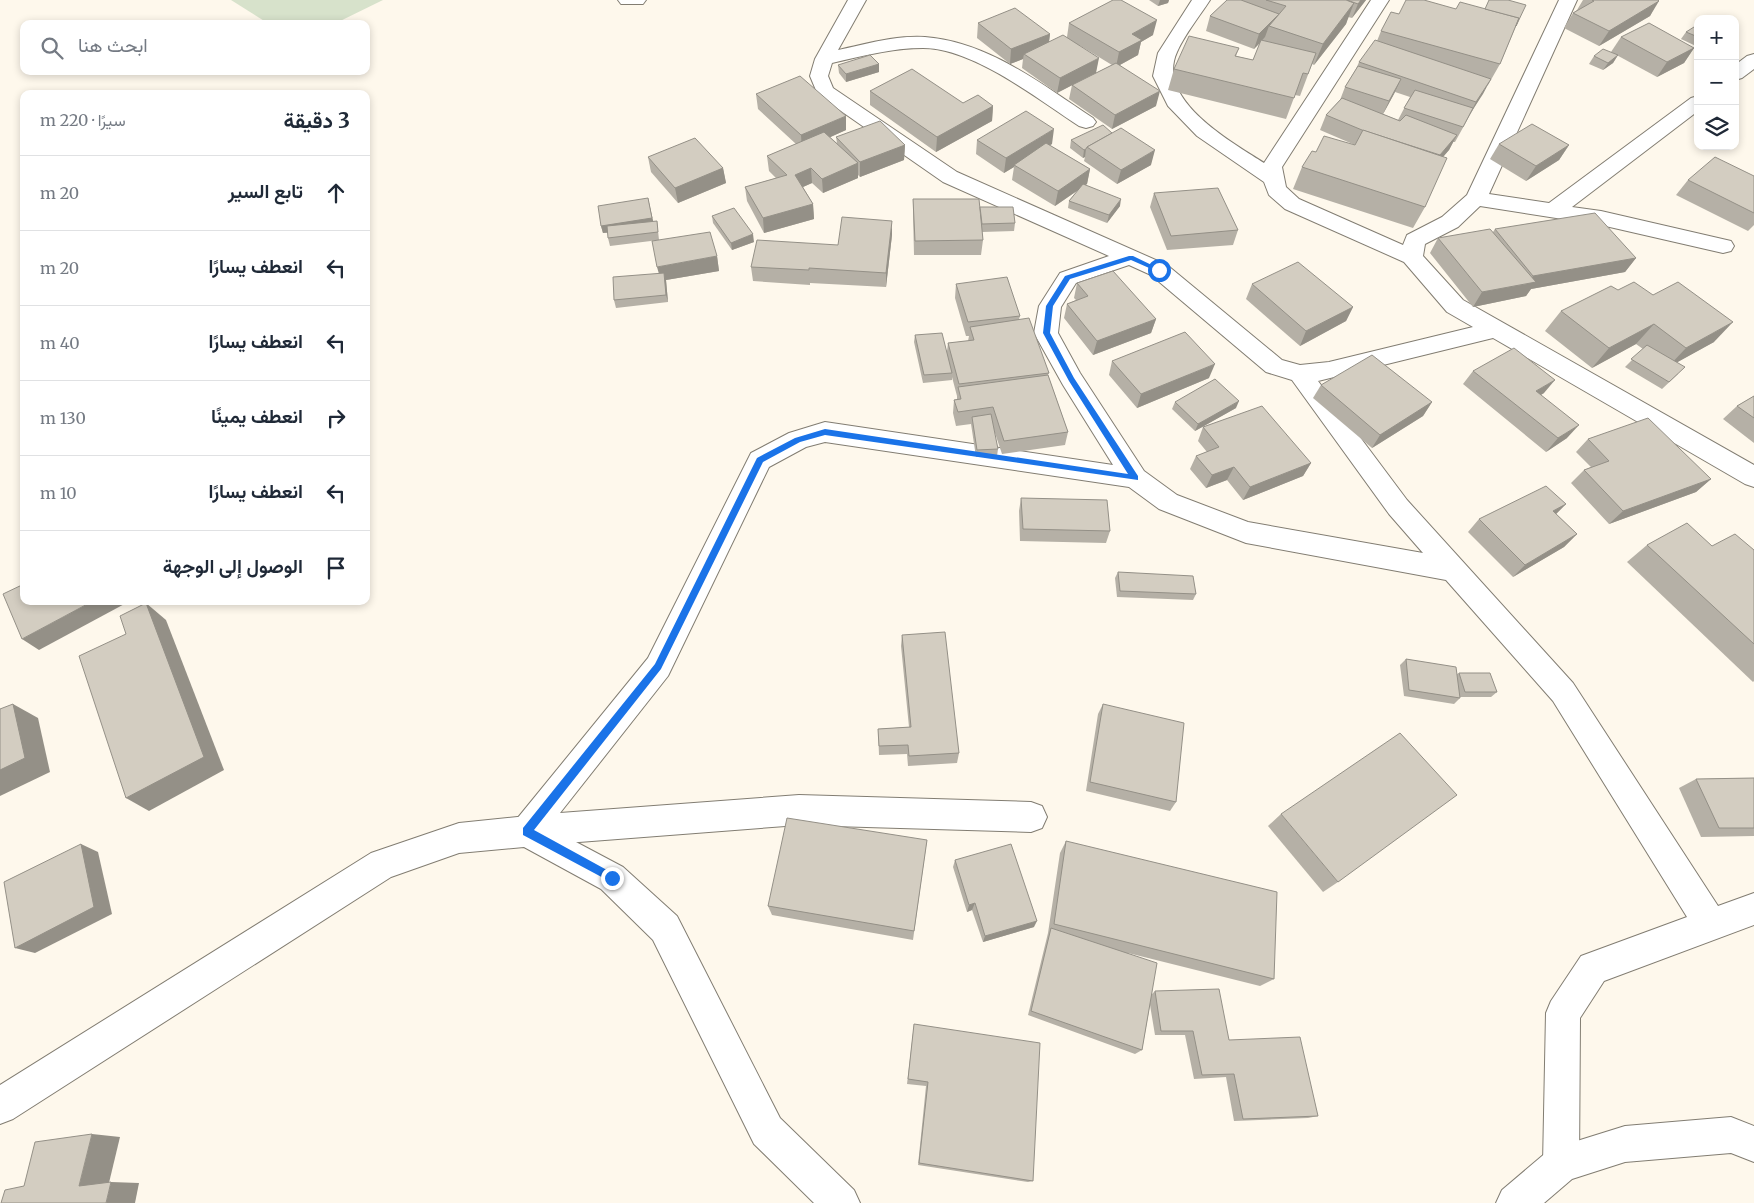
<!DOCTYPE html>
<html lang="ar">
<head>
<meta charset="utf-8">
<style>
  :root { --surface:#fff; --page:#f6f6f7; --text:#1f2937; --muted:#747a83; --line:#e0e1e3 }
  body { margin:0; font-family:Merriweather,Vazirmatn,serif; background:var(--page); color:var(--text); direction:rtl }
  .controls { position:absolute; right:15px; top:15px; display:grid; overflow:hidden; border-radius:10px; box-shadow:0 2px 8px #0003 }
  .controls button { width:45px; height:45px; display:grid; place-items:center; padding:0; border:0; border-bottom:1px solid var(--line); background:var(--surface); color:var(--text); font:25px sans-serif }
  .stop { position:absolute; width:15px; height:15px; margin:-11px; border:4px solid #1a73e8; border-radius:50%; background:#fff }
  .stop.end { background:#1a73e8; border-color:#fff; box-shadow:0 1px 5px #0008 }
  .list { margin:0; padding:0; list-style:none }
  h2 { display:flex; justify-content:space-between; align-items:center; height:65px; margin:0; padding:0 20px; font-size:21px }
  h2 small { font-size:16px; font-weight:400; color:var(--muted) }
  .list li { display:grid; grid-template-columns:32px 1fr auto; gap:15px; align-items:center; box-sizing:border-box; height:75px; padding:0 20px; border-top:1px solid var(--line) }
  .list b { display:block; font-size:19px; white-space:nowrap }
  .list em { font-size:16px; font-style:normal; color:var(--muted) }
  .icon { flex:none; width:28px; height:28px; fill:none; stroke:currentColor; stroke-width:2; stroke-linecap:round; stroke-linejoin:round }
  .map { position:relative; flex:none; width:1754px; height:1203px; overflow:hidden; direction:ltr }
  .search { position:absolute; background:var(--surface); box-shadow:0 2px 8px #0003; left:20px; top:20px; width:350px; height:55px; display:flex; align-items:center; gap:12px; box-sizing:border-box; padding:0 18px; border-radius:10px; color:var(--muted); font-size:19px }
  .panel { position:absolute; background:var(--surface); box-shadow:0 2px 8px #0003; left:20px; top:90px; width:350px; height:515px; border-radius:10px; direction:rtl }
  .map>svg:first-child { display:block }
</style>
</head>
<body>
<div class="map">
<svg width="1754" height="1203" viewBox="0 0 1754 1203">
  <rect width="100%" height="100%" fill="#fef8ec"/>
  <polygon fill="#d7e2cb" points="231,0 383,0 334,24 269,24"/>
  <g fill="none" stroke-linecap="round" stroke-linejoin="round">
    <g stroke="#827d72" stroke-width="2">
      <g id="minor">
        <polygon points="618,0 646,0 643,4 621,4"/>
        <path d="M848,0H866L838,50C866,44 897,35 925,37C989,42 1041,84 1093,118L1096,122L1093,126L1086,128L1079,126C1038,99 973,48 923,48C892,48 862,56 832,63L828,76L833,88L957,172L1167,265L1282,360L1300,365L1329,362L1473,327L1447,312L1404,262L1285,209L1269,195L1264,182L1197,136L1168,106L1153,76L1158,53L1192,0H1210C1199,17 1185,34 1177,52C1155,100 1232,142 1264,163L1371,0H1389L1282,167L1286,187L1299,199L1403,245L1407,235L1442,217L1467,195L1559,0H1577L1489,194L1549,203L1691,98L1698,96V111L1572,207L1601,211L1731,241L1734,246L1731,251L1723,253L1601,225L1480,206L1458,227L1425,244L1423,256L1463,300L1754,465V487L1745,484L1493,338L1318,381L1407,500L1573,683L1718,906L1754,893V925L1604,981L1580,1018L1579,1164L1574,1177L1561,1182L1548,1177L1543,1164L1546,1013L1551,1001L1581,956L1687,917L1553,701L1446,580L1246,543L1159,509L1129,487L825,442L806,447L769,467L668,676L560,813L799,795L1031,802L1042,806L1047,817L1042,828L1031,832L799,825L527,846L516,842L511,831L516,820L648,658L751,453L789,433L825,422L1113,465L1063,385L1034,333L1039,306L1060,273L1109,256L943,182L818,95L810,76L815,59ZM1129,265L1151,275L1266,372L1292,380L1389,514L1423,553L1248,522L1177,495L1144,471L1080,373L1058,333L1061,307L1076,283Z"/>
        <polygon points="1754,54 1754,69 1742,78 1735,80 1735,65 1747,56"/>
      </g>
    </g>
    <g stroke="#827d72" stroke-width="2">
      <g id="secondary">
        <polygon points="527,816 623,867 677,916 780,1118 854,1190 860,1203 814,1203 754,1144 653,940 601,889 524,847 459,853 391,877 13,1119 0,1124 0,1085 371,853 459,823"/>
        <polygon points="1731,1117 1754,1126 1754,1162 1731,1153 1625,1162 1572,1179 1544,1203 1496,1203 1502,1190 1548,1151 1561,1146 1625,1126"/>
      </g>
    </g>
    <use href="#minor" fill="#fff" fill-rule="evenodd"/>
    <use href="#secondary" fill="#fff" fill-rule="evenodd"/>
  </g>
  <g fill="#b5b0a6" fill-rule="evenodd">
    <polygon points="1149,0 1169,0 1168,3 1158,6"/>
    <polygon points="1227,0 1366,0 1352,18 1348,17 1346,24 1314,65 1312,64 1300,96 1295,95 1286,119 1168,90 1174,69 1239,48 1236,56 1253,60 1260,43 1254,49 1206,31 1210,16"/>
    <polygon points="1583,0 1658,0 1650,16 1599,46 1564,28 1573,13 1577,10"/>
    <path d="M1399,14L1516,26L1500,64L1488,85H1487L1470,115L1455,142H1453L1449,150L1443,156L1425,207L1413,228L1293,189L1302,167L1316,152L1355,145L1320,130L1326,115L1340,100L1345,87L1356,69L1359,62L1377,41L1381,31ZM1395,92L1410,97L1398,120L1383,114Z"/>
    <path d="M978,23L1050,34L1049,42L1067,37L1069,23L1153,35L1141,42L1138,55L1120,65L1156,106L1112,129L1069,99L1072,85L1057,93L1022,68L1023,59L1010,64L977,38ZM1079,45L1112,65L1096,73Z"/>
    <polygon points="1698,28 1698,47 1681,39 1686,32"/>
    <polygon points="1621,37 1694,48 1684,63 1657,77 1611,52"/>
    <polygon points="1618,55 1613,63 1603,70 1589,64 1594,56"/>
    <polygon points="879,64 879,72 846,82 839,73 838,65"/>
    <polygon points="870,91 963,103 993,106 992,121 936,152 870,105"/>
    <polygon points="756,94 846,130 830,137 837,143 836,137 905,145 904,160 860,177 858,175 858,178 823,193 812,183 803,187 813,204 814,219 764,233 747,201 745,187 776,178 769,171 767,156 796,144 758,109"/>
    <polygon points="977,140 1052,144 1049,145 1090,169 1087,184 1085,185 1120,206 1107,223 1068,208 1069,201 1078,190 1055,206 1012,180 1014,167 1004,173 976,154"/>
    <polygon points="1071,140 1151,165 1117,184 1084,161 1085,157 1083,158 1070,148"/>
    <polygon points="1499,144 1569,145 1559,160 1526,181 1490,159"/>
    <polygon points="648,157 723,168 726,183 678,203 651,172"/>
    <polygon points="1754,176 1754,225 1748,231 1676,195 1688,180"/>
    <polygon points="1154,193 1238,230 1233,245 1167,250 1150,207"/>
    <polygon points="648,198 653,222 657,221 659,240 610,246 608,238 608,233 603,233 601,226"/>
    <polygon points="913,199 980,209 1015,223 1014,231 982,232 983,240 981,255 914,255 913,214"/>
    <polygon points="712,216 754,242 732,250 713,223"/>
    <polygon points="1495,229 1636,258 1625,272 1531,289 1526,296 1473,307 1430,253 1438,238 1493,232"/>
    <polygon points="892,235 886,287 810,283 810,285 753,281 751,267 838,245"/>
    <polygon points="717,256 719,271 666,280 668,302 616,308 614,300 659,273"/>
    <polygon points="1077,283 1156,319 1151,333 1093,355 1064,318 1067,304 1076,300 1074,298"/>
    <polygon points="956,284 1020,316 1019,319 1049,373 1048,375 1068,432 1065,445 1002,454 994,430 998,449 997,456 976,457 971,424 956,426 953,413 954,400 957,399 957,396 952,377 952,380 923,383 914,342 915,335 947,351 948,343 968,341 969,336 966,336 955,298"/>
    <polygon points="1252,284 1353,307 1346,321 1300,346 1246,299"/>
    <polygon points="1618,290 1714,342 1677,362 1678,374 1662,389 1625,367 1643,349 1636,344 1592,368 1545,331 1561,311"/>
    <polygon points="1112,361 1209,378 1137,408 1109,375"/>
    <polygon points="1473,371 1544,393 1541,395 1567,438 1546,452 1463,384"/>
    <polygon points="1321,385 1432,402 1423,416 1372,448 1313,398"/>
    <polygon points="1754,396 1754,443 1723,419 1737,406"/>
    <polygon points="1175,402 1236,408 1195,431 1172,409"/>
    <polygon points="1203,427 1311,463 1303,476 1243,500 1227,480 1206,488 1190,469 1196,456 1207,452 1198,441"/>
    <polygon points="1588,439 1711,479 1696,492 1609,524 1571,483 1584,470 1591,467 1576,452"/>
    <polygon points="1021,498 1110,531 1106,543 1020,541 1019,511"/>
    <polygon points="1566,504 1556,514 1577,534 1564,547 1513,577 1468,532 1479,519"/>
    <polygon points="1647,545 1712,546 1754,550 1754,681 1753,682 1627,562"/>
    <polygon points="1118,572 1196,594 1193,600 1117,597 1115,578"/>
    <polygon points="902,635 959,753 957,763 908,766 907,754 879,755 878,729 909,727 901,646"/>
    <polygon points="1406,659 1457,674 1459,673 1497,692 1491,697 1460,697 1460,698 1454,704 1404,696 1400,665"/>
    <polygon points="1103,704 1176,802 1170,811 1086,791 1098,714"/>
    <polygon points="1754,778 1754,836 1701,837 1679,788 1696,779"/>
    <polygon points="1281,814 1338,882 1323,892 1268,826"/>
    <polygon points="927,840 913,940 772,915 768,906"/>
    <polygon points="1066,841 1274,979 1260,986 1128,953 1152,994 1155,991 1229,1040 1318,1116 1308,1118 1234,1121 1226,1077 1194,1079 1185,1035 1155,1035 1150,1005 1142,1050 1135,1054 1028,1015 1048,933 1060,853"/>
    <polygon points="955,860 1034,927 983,942 972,910 967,912 953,867"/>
    <polygon points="914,1024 1033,1181 1028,1182 918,1165 926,1086 907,1084"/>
  </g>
  <g fill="#949087">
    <polygon points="1160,0 1169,0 1168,3 1158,6"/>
    <polygon points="1361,0 1366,0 1352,18 1358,4"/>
    <polygon points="1659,1 1650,16 1599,46 1609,31"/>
    <polygon points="1354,3 1346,24 1314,65 1323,44"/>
    <polygon points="1279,14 1269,26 1265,37 1254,49 1259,34"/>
    <polygon points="1157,20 1153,35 1141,42 1138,55 1116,67 1119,52 1132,34"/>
    <polygon points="1050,34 1048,49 1024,54 1023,59 1010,64 1011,49"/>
    <polygon points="1694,48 1684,63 1657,77 1667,62"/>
    <polygon points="1618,55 1613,63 1603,70 1608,63"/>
    <polygon points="1099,58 1096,73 1057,93 1060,78"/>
    <polygon points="879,64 879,72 846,82 846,74"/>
    <polygon points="1401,79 1394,94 1382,116 1389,101"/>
    <polygon points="1491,79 1483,94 1468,117 1476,102"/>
    <polygon points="1160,91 1156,106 1112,129 1115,115"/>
    <polygon points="993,106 992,121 936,152 937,137"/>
    <polygon points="846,116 846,130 802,150 801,135"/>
    <polygon points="1054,129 1052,144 1015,166 1014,165 1014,167 1004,173 1006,158"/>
    <polygon points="1457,135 1449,150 1428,175 1436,160"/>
    <polygon points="905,145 904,160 860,177 860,162"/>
    <polygon points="1569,145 1559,160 1526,181 1536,166"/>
    <polygon points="1086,149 1085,157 1083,158 1084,150"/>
    <polygon points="1155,150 1151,165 1117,184 1121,170"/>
    <polygon points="858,163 858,178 823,193 822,179"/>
    <polygon points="723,168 726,183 678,203 675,188"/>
    <polygon points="811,168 812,183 796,190 795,175"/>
    <polygon points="1090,169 1087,184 1055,206 1058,191"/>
    <polygon points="648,198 654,225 603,233 601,226"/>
    <polygon points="1121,199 1120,206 1107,223 1109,215"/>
    <polygon points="813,204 814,219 764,233 763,218"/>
    <polygon points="892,221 892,235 886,287 886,273"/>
    <polygon points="753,234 754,242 732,250 731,243"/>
    <polygon points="717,256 719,271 666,280 668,302 666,295 661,281 657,267"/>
    <polygon points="1636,258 1625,272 1531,289 1526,296 1473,307 1482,292 1527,284 1533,276"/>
    <polygon points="1353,307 1346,321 1300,346 1306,331"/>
    <polygon points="1156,319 1151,333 1093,355 1097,341"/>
    <polygon points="1733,322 1714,342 1667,368 1686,348"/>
    <polygon points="1654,324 1636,344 1592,368 1609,348"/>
    <polygon points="1215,364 1209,378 1137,408 1141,394"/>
    <polygon points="1555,380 1544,393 1525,404 1536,391"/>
    <polygon points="1239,401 1236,408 1195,431 1198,424"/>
    <polygon points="1432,402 1423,416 1372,448 1380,435"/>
    <polygon points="1579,425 1567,438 1546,452 1558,438"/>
    <polygon points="1311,463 1303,476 1243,500 1250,487"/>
    <polygon points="1234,467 1227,480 1206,488 1212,475"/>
    <polygon points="1711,479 1696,492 1609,524 1623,511"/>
    <polygon points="1566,504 1553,517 1553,511"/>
    <polygon points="1577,534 1564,547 1513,577 1525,565"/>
    <polygon points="93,601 130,601 39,650 22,639"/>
    <polygon points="146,603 166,620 224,770 149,811 126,798"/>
    <polygon points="13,704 38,718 50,772 0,796 0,770"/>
    <polygon points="81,844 98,852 112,914 35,953 15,948"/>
    <polygon points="975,903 972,910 967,912 969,905"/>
    <polygon points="1037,921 1034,927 983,942 985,936"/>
    <polygon points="92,1134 120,1137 108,1187 79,1186"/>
    <polygon points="111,1182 139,1183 135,1203 106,1203"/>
  </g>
  <g fill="#d3cdc1" stroke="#949087">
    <polygon points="1113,0 1121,0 1157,20 1132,34 1142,40 1119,52 1069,23"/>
    <polygon points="1227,0 1241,0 1279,14 1259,34 1210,16"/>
    <polygon points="1266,0 1346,0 1354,3 1323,44 1269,26 1286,6"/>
    <polygon points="1347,0 1361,0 1358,4"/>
    <polygon points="1406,0 1424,0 1456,9 1460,2 1519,18 1500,64 1381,31 1391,12 1399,14"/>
    <polygon points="1489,0 1508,0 1526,5 1516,26 1519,18 1485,9"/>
    <polygon points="1592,0 1658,0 1659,1 1609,31 1573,13 1594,1"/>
    <polygon points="1015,8 1050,34 1011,49 978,23"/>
    <polygon points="1649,23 1694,48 1667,62 1621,37"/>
    <polygon points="1694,27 1698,28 1698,37 1686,32"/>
    <polygon points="1063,35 1099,58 1060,78 1024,54"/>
    <polygon points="1189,36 1239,48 1235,56 1253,60 1261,40 1316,53 1308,74 1303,73 1294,98 1174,69"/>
    <polygon points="1375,40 1491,79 1476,102 1359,62"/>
    <polygon points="1603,49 1618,55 1608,63 1594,56"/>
    <polygon points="870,55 879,64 846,74 838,65"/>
    <polygon points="1116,63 1160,91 1115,115 1072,85"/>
    <polygon points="1358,66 1401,79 1389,101 1345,87"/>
    <polygon points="912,69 963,103 978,95 993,106 937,137 870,91"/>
    <polygon points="800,76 846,116 801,135 756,94"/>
    <polygon points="1415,90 1473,108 1463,127 1404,108"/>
    <polygon points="324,91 323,94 295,94"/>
    <polygon points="1342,98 1400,121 1406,115 1457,135 1440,155 1362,130 1326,115"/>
    <polygon points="1026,111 1054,129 1006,158 977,140"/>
    <polygon points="880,121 905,145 860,162 836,137"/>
    <polygon points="1532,124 1569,145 1536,166 1499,144"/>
    <polygon points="1103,125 1112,133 1087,147 1086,149 1084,150 1071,140"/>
    <polygon points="1121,128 1155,150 1121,170 1087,147"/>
    <polygon points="1363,130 1447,158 1425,207 1302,167 1312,151 1316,152 1324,136 1355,145"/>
    <polygon points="824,132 858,163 822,179 811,168 795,175 813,204 763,218 745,187 787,175 767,156"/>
    <polygon points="695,138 723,168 675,188 648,157"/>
    <polygon points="1046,143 1090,169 1058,191 1014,165"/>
    <polygon points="1715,157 1754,176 1754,213 1688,180"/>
    <polygon points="1083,184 1121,199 1109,215 1069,201"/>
    <polygon points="1218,188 1238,230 1171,236 1154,193"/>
    <polygon points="648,198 652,218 601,226 598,206"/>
    <polygon points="913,199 979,199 983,240 915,241"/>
    <polygon points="980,207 1013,207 1015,223 982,224"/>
    <polygon points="734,208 753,234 731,243 712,216"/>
    <polygon points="1595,213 1636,258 1533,276 1495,229"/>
    <polygon points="842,217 892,221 886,273 809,268 809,270 751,267 757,240 838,245"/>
    <polygon points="657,221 658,232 608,238 607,226"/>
    <polygon points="1490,229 1536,282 1482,292 1438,238"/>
    <polygon points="710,232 717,256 657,267 652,241"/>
    <polygon points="1298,262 1353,307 1306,331 1252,284"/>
    <polygon points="1113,271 1156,319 1097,341 1067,304 1088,296 1077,283"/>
    <polygon points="664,273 666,295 614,300 613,277"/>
    <polygon points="1007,277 1020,316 968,322 956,284"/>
    <polygon points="1634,282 1653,295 1678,282 1733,322 1686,348 1654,324 1609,348 1561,311 1611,286 1618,290"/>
    <polygon points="1029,318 1049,373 959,384 948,343 974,340 970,327"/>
    <polygon points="1185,332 1215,364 1141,394 1112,361"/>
    <polygon points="942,333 952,373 924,375 915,335"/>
    <polygon points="1647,345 1685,367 1669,382 1631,359"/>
    <polygon points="1514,348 1555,380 1536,391 1579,425 1558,438 1473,371"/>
    <polygon points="1372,355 1432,402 1380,435 1321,385"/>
    <polygon points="1048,375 1068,432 1004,441 993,407 958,412 954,400 961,399 958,387"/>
    <polygon points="1215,379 1239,401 1198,424 1175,402"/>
    <polygon points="1754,396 1754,418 1737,406"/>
    <polygon points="1262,406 1311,463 1250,487 1234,467 1212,475 1196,456 1219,447 1203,427"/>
    <polygon points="991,414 998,449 977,450 972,417"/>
    <polygon points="1648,418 1711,479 1623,511 1584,470 1609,461 1588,439"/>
    <polygon points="1546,486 1566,504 1553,511 1577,534 1525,565 1479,519"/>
    <polygon points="1021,498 1107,500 1110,531 1023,529"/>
    <polygon points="1687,523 1712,546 1735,534 1754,550 1754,644 1647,545"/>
    <polygon points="1118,572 1193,576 1196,594 1120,591"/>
    <polygon points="24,584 24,601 93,601 22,639 3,594"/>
    <polygon points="146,603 204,757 126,798 79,656 126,634 120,616"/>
    <polygon points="945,632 959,753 909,756 908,745 879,746 878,729 911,727 902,635"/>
    <polygon points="1406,659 1456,667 1460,698 1409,690"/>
    <polygon points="1459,673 1490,673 1497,692 1465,692"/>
    <polygon points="13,704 25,758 0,770 0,709"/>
    <polygon points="1103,704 1184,723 1176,802 1090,782"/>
    <polygon points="1400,733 1457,795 1338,882 1281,814"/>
    <polygon points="1754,778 1754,828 1719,828 1696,779"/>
    <polygon points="787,818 927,840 914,931 768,906"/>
    <polygon points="1066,841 1277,892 1274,979 1054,924"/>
    <polygon points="81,844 94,907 15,948 4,882"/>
    <polygon points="1011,844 1037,921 985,936 975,903 969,905 955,860"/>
    <polygon points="1051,928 1157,963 1142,1050 1031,1011"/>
    <polygon points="1219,989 1229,1040 1300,1037 1318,1116 1243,1119 1234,1074 1202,1075 1193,1031 1161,1031 1155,991"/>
    <polygon points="914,1024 1040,1043 1033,1181 919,1163 928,1082 908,1079"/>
    <polygon points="92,1134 79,1186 111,1182 106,1203 1,1203 5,1190 24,1186 35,1142"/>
  </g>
  <polygon fill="#1a73e8" points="1129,256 1133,256 1162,270 1156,271 1131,260 1070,279 1053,306 1050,333 1074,378 1138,476 1138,480 825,435 800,442 763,462 661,669 534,830 616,875 616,881 609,881 523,835 523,828 655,664 757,458 795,438 825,429 1128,474 1069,381 1043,333 1046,306 1065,276"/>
</svg>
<div class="controls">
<button>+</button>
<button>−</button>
<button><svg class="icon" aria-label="layers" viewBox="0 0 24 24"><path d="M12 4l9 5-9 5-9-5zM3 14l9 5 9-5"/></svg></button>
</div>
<div class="stop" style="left:1159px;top:270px"></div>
<div class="stop end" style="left:612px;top:878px"></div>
<div class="search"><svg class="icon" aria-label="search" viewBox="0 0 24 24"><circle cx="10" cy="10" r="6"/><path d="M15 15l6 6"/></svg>ابحث هنا</div>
<section class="panel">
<h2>3 دقيقة<small>سيرًا · 220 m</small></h2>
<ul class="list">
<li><svg class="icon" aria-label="ahead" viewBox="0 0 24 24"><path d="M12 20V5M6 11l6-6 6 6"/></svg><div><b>تابع السير</b></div><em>20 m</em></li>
<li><svg class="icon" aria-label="left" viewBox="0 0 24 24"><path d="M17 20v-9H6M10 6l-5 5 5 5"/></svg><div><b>انعطف يسارًا</b></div><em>20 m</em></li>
<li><svg class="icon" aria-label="left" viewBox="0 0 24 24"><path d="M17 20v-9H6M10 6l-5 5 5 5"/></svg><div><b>انعطف يسارًا</b></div><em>40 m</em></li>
<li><svg class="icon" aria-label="right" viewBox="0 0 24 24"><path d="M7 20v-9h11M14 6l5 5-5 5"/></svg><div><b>انعطف يمينًا</b></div><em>130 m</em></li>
<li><svg class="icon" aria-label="left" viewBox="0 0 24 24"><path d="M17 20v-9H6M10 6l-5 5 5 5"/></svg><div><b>انعطف يسارًا</b></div><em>10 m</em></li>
<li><svg class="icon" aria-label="arrive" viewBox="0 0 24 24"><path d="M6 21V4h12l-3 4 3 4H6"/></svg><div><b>الوصول إلى الوجهة</b></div></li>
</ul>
</section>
</div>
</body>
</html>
